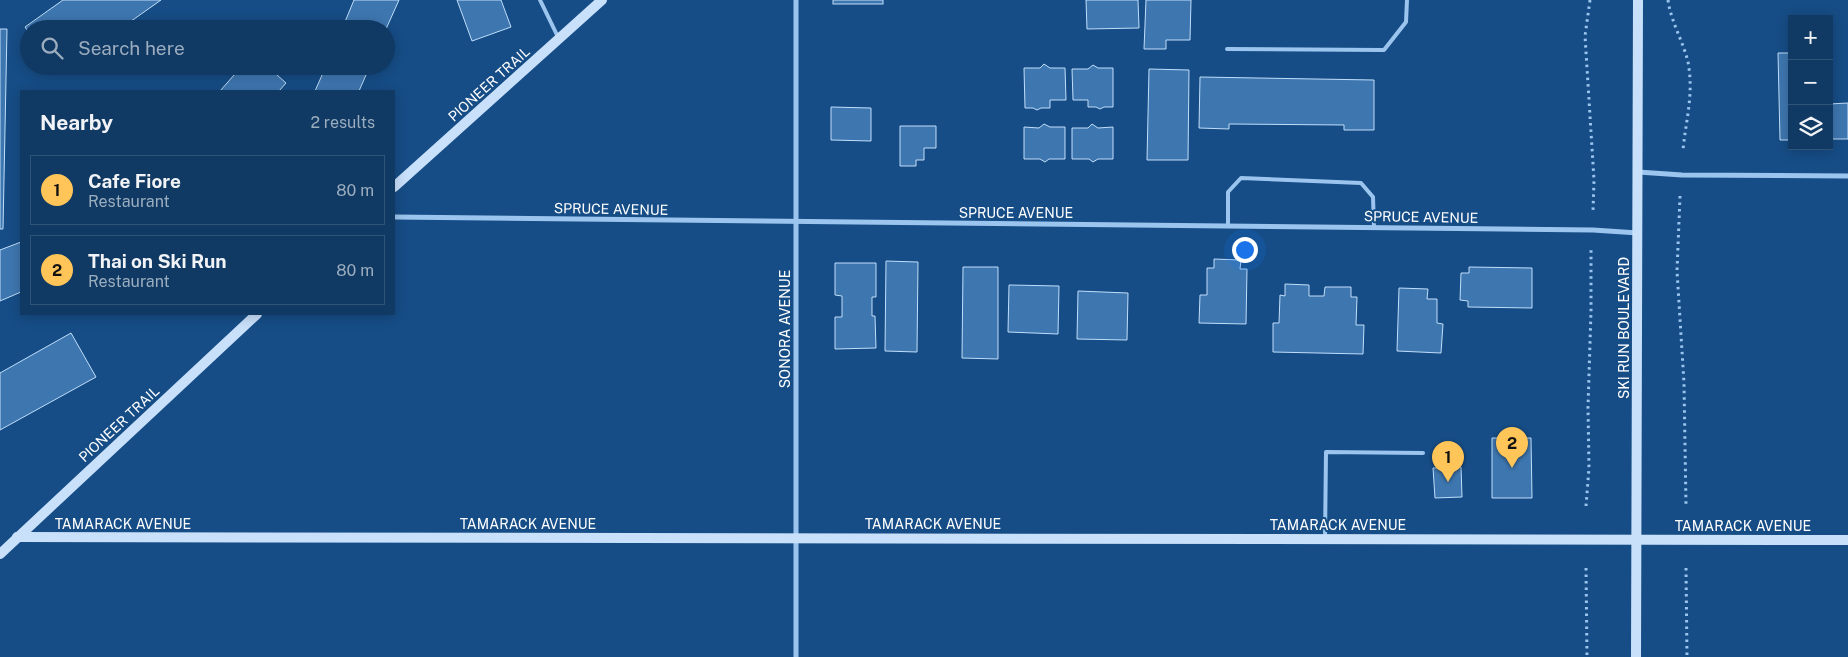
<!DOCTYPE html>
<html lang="en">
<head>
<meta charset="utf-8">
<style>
  :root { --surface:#103a64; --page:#1e456d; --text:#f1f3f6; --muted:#9cadbf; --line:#305478; --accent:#ffc558 }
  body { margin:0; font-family:"Public Sans",sans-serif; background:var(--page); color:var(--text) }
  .controls { position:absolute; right:15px; top:15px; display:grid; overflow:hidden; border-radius:0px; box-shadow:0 2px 12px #0003 }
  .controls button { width:45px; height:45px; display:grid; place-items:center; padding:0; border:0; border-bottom:1px solid var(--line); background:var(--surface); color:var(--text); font:25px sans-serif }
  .you { position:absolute; left:1244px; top:249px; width:18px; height:18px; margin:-12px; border:4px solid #fff; border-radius:50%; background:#1a73e8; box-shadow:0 0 0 8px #1a73e833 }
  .badge { display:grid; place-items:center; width:32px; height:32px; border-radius:50%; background:var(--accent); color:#111; font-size:16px; font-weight:700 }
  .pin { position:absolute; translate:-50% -41px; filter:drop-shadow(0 1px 2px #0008) }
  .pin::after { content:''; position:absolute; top:26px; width:18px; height:15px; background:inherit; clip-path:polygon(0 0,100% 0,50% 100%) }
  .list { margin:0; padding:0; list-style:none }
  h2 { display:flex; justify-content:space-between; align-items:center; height:65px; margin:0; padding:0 20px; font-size:21px }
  h2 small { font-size:16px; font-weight:400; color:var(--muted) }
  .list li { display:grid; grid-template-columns:32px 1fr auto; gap:15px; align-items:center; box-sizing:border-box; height:70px; margin:0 10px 10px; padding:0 10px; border:1px solid var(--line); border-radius:0px }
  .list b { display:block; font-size:19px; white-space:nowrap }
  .list p { margin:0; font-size:16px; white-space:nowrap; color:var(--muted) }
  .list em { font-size:16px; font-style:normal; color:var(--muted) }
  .icon { flex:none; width:28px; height:28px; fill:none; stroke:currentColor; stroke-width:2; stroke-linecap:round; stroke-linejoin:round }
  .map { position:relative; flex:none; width:1848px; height:657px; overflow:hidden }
  .search { position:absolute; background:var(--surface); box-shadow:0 2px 12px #0003; left:20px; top:20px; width:375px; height:55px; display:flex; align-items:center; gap:12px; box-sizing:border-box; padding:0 18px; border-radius:28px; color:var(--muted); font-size:19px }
  .panel { position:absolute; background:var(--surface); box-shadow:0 2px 12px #0003; left:20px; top:90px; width:375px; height:225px; border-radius:0px }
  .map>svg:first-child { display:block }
</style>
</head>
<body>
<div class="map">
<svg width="1848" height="657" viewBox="0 0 1848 657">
  <rect width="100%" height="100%" fill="#164d86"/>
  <g fill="#3e77b0" stroke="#c0defa">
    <polygon points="63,0 161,0 120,29 29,29 29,33 25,27"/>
    <polygon points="354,0 399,0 386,29 342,29"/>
    <polygon points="457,0 501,0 511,27 472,41"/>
    <rect x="833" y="0" width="50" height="4"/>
    <polygon points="1086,0 1138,0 1139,28 1087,29"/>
    <polygon points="1146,0 1191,0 1190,40 1166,40 1166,49 1144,49"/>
    <polygon points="0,29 7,29 3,229 0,229"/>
    <polygon points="1778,53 1792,53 1792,140 1780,140"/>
    <polygon points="1044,64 1050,68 1065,68 1066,100 1050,100 1050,108 1041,108 1037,110 1033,108 1025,108 1024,68 1040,68"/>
    <polygon points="1093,65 1098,68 1113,68 1113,107 1104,107 1100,109 1096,107 1088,107 1088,100 1073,100 1072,69 1088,69"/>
    <polygon points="242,66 267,66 286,83 279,91 220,91"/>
    <polygon points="326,66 370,66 359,91 315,91"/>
    <polygon points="1149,69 1189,70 1188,160 1147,160"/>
    <polygon points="1200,77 1374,80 1374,130 1344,130 1344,125 1229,124 1229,129 1199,128"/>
    <polygon points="1848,103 1848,139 1829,139 1829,104"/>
    <polygon points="831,107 871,108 871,141 831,140"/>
    <polygon points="1044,124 1050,127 1065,127 1065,159 1049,159 1045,162 1040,159 1024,159 1024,127 1039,128"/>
    <polygon points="1092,124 1098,128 1113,127 1113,159 1098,159 1093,162 1089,159 1072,159 1072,128 1088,128"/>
    <polygon points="900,126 936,126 936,148 924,148 924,160 916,160 916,166 900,166"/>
    <polygon points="21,242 21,292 0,301 0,250"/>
    <polygon points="1214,259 1241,260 1240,269 1247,269 1246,324 1199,323 1200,295 1207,295 1207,268 1214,268"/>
    <polygon points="886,261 918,262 917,352 885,351"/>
    <polygon points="835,263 876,263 876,297 872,297 872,316 875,316 876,348 835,349 835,317 842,317 842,296 835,295"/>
    <polygon points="963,267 998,267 998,359 962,358"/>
    <polygon points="1469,267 1532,268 1532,308 1468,307 1468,301 1460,300 1461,273 1469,273"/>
    <polygon points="1285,284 1309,285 1309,296 1324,296 1325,287 1351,287 1351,297 1357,297 1356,325 1364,325 1363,354 1273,352 1273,323 1279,323 1280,295 1285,296"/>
    <polygon points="1009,285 1059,286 1058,334 1008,332"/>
    <polygon points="1399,288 1428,289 1427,299 1437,299 1437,323 1443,324 1441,353 1397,351"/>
    <polygon points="1078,291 1128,293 1127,340 1077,339"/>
    <polygon points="71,333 96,377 0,430 0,373"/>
    <polygon points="1492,438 1531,438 1532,498 1492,498"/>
    <polygon points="1461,467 1462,497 1435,498 1433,468"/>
  </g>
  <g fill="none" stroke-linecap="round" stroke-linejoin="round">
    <g stroke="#9bc5ee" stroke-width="3" stroke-dasharray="2.5 4" stroke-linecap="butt">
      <polyline points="1590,0 1585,36 1594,180 1593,211"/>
      <path d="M1668,0C1671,22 1683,41 1688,62C1694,94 1686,119 1683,150"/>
      <polyline points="1680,196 1677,271 1684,383 1686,505"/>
      <polyline points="1586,506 1589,468 1588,407 1591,311 1591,250"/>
      <polyline points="1586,568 1587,657"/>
      <polyline points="1686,568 1687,657"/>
    </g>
    <g stroke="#9bc5ee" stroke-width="4">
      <polyline points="540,0 558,37"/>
      <polyline points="1227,49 1384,50 1406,22 1407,0"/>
      <polyline points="1228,225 1228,192 1241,178 1361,183 1373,197 1374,228"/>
      <polyline points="1325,539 1326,452 1423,453"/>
    </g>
    <g stroke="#9bc5ee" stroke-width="5">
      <polyline points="796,0 796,657"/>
      <polyline points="1638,172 1682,175 1848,176"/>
      <polyline points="394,217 1593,230 1638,233"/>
    </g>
    <g stroke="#c8e0fa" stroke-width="10">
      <polyline points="394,187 602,0"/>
      <polyline points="17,537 1848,540"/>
      <polyline points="0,554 257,314"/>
      <polyline points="1636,657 1638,0"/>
    </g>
  </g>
  <g text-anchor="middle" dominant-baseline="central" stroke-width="4" stroke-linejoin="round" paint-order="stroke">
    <g font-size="14" fill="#fff" stroke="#164d86">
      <text transform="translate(489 84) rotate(-42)">PIONEER TRAIL</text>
      <text transform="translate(611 209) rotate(1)">SPRUCE AVENUE</text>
      <text x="1016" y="213">SPRUCE AVENUE</text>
      <text transform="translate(1421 217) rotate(1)">SPRUCE AVENUE</text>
      <text transform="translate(1624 328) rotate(-90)">SKI RUN BOULEVARD</text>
      <text transform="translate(785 329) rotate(-90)">SONORA AVENUE</text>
      <text transform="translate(119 424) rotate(-43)">PIONEER TRAIL</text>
      <text x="123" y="524">TAMARACK AVENUE</text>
      <text x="528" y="524">TAMARACK AVENUE</text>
      <text x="933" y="524">TAMARACK AVENUE</text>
      <text x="1338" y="525">TAMARACK AVENUE</text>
      <text x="1743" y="526">TAMARACK AVENUE</text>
    </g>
  </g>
</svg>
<div class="controls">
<button>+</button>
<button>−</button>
<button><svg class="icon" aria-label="layers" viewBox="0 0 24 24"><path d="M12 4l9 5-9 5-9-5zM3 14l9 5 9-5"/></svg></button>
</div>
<div class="you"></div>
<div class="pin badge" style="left:1448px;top:482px">1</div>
<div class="pin badge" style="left:1512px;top:468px">2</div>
<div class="search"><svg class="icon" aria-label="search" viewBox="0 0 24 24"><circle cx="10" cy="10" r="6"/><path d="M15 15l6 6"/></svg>Search here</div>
<section class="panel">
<h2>Nearby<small>2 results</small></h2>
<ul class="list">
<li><span class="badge">1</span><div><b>Cafe Fiore</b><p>Restaurant</p></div><em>80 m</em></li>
<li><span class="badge">2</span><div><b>Thai on Ski Run</b><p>Restaurant</p></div><em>80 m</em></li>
</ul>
</section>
</div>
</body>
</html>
